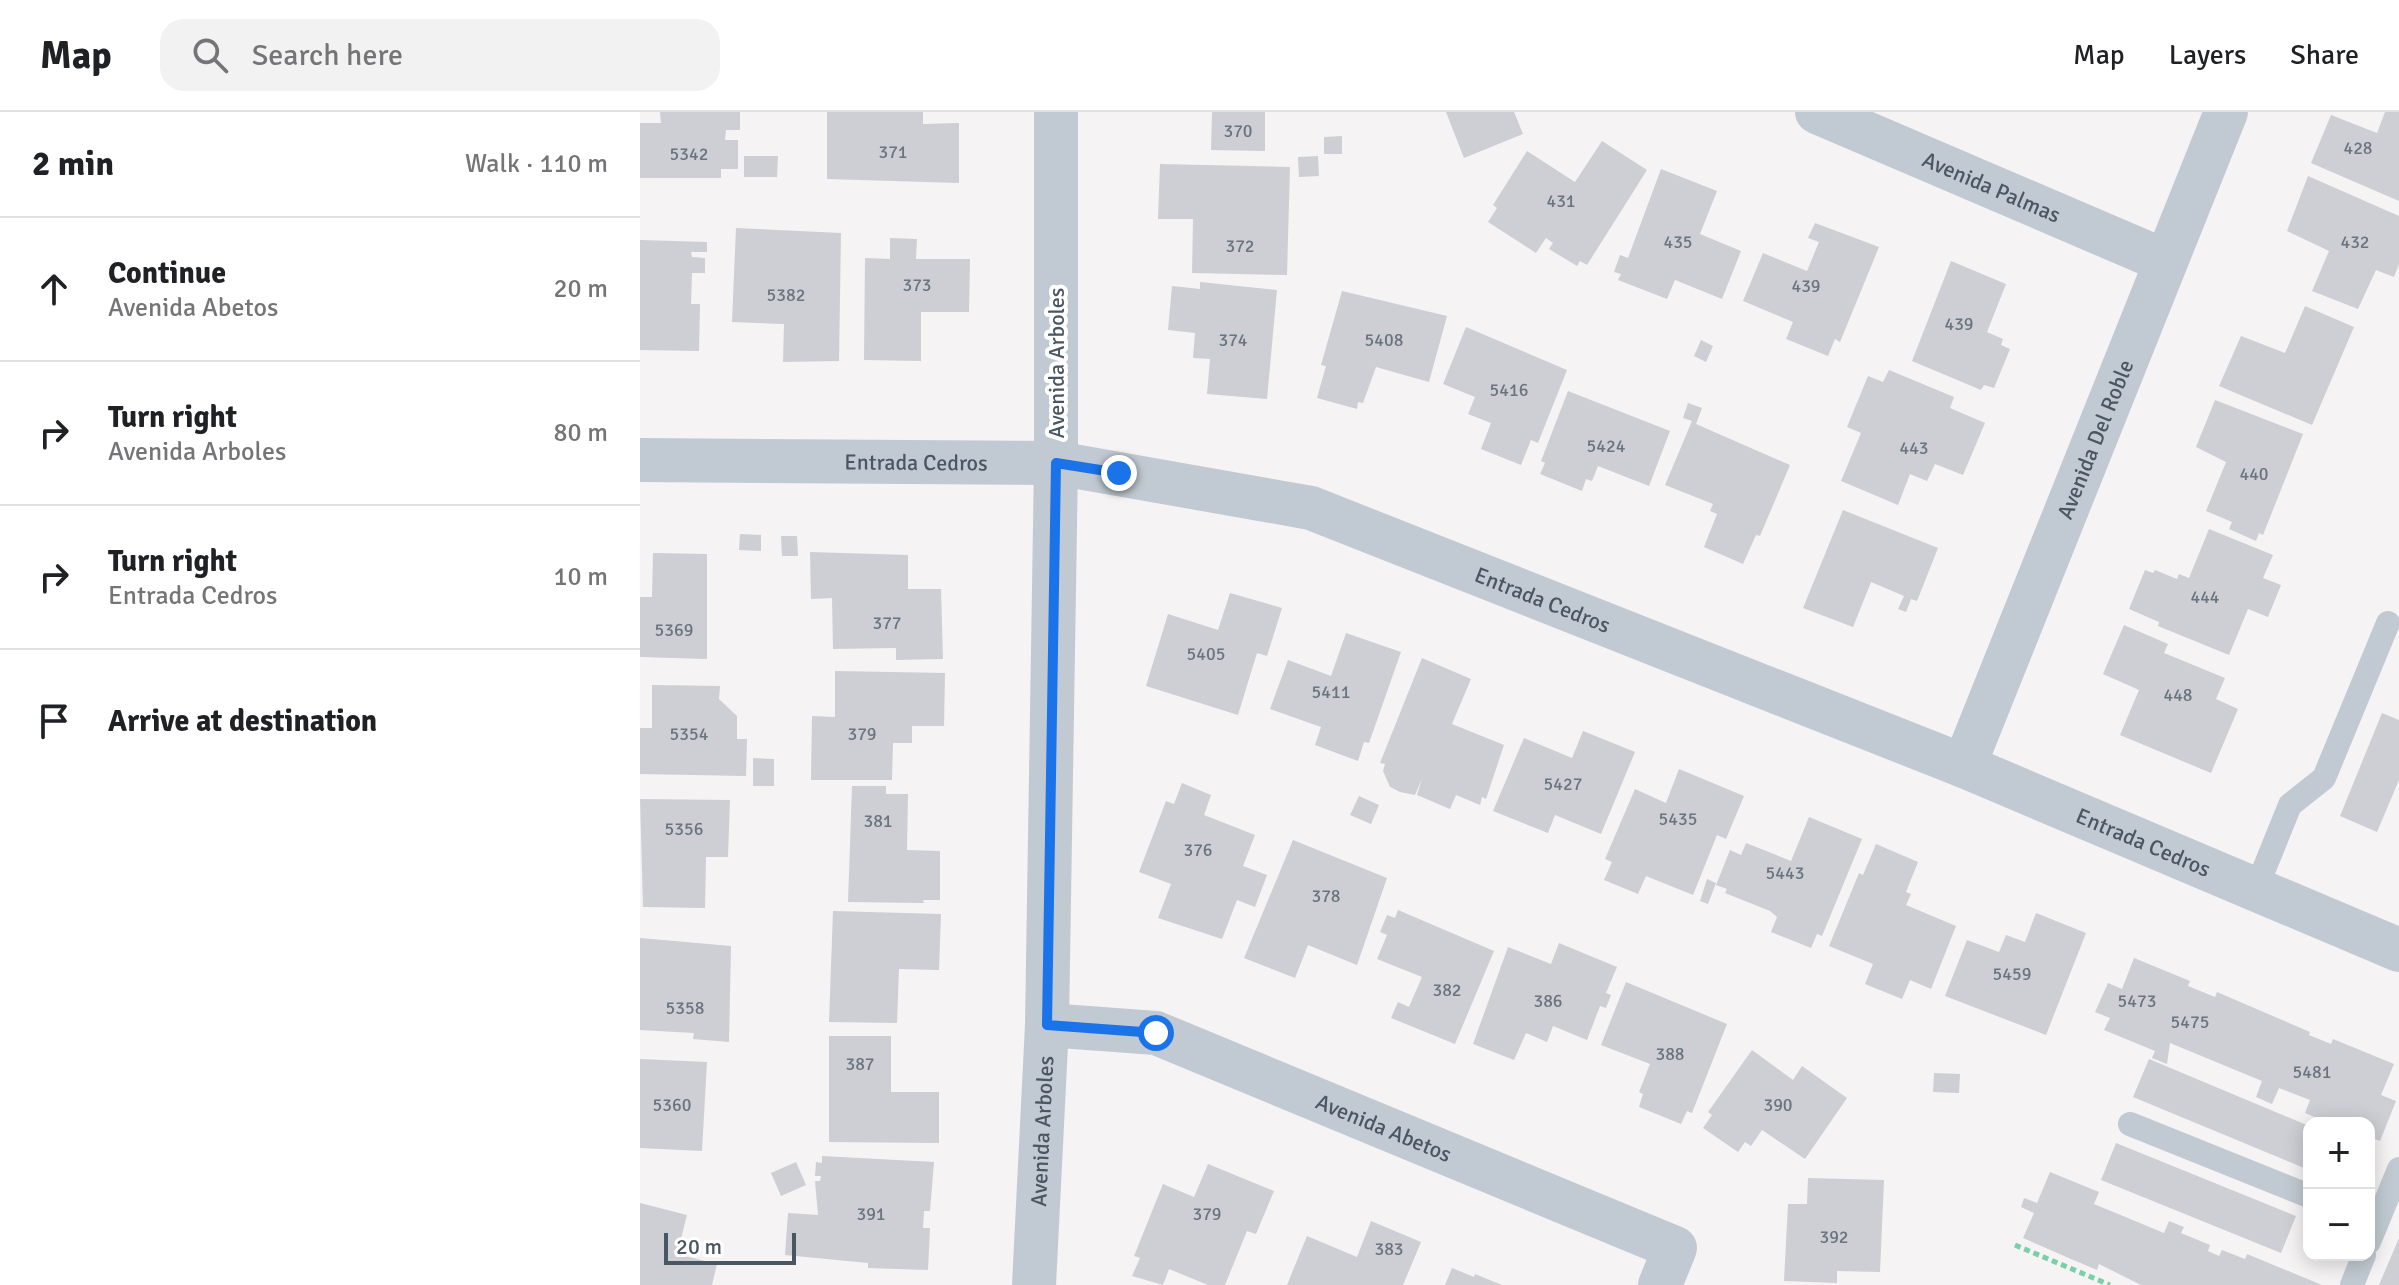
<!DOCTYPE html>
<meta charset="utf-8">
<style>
:root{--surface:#fff;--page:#f2f2f2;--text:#202124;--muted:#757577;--line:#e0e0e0}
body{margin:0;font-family:Signika,sans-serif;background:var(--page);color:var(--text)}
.controls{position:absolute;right:24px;bottom:24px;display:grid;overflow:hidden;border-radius:16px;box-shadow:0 4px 20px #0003}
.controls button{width:72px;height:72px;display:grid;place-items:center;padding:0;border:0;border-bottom:2px solid var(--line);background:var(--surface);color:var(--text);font:40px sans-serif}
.scale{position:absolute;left:24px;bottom:20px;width:132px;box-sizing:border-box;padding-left:8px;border:4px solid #4a5661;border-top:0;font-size:22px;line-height:28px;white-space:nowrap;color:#4a5661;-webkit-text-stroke:6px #fff;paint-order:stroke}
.stop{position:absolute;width:24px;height:24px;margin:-18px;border:6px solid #1a73e8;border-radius:50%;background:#fff}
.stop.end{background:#1a73e8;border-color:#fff;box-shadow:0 2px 8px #0008}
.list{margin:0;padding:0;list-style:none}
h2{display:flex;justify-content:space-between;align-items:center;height:104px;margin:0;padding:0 32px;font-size:34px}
h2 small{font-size:26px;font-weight:400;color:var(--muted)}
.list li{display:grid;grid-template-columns:52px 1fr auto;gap:24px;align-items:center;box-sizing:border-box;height:144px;padding:0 32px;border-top:2px solid var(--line)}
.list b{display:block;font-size:30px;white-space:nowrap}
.list p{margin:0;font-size:26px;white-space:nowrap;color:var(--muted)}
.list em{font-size:26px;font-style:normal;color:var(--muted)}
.icon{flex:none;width:44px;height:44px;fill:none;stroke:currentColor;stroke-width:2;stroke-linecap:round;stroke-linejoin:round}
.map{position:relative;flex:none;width:1759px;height:1173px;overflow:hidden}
header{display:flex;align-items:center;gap:48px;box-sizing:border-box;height:112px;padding:0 40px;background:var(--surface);border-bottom:2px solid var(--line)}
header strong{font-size:38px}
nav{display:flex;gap:44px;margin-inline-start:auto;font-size:28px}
.search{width:560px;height:72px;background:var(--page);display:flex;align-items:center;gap:20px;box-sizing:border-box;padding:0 28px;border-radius:24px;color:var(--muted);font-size:30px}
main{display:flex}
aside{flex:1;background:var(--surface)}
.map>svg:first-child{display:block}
.building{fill:#cdcfd5}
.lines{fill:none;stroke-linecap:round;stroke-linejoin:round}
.path{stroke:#7ad0a6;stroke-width:5;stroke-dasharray:6 4;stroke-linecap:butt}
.service{stroke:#c1cad2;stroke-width:24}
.minor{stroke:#c1cad2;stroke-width:44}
.route{stroke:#1a73e8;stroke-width:10}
.labels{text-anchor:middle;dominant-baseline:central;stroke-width:8;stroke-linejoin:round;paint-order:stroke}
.number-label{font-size:18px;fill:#6b747e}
.street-label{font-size:22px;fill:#4a5661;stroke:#fff}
</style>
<header>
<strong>Map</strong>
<div class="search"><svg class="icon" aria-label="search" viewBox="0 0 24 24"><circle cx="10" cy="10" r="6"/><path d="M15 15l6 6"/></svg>Search here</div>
<nav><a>Map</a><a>Layers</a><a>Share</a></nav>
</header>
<main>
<aside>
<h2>2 min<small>Walk · 110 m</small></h2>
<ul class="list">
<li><svg class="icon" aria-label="ahead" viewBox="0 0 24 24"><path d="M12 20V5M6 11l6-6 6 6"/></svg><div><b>Continue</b><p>Avenida Abetos</p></div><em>20 m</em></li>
<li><svg class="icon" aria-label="right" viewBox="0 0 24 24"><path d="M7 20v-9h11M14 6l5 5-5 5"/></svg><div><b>Turn right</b><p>Avenida Arboles</p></div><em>80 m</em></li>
<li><svg class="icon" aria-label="right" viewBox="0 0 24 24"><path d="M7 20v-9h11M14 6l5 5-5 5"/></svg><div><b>Turn right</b><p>Entrada Cedros</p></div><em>10 m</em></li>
<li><svg class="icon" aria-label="arrive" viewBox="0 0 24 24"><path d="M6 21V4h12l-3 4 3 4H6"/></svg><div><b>Arrive at destination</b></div></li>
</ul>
</aside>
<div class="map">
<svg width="1759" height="1173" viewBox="0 0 1759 1173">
<rect width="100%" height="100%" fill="#f5f3f3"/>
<path class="building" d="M20,0H100V18H86L85,28H98V57H81V66H0V11H21Z
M187,0H283V12L319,11V71L187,67Z
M572,0H625V39L571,38Z
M806,0H874L883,22L824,46Z
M1745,0H1759V89L1671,51L1691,3L1737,21Z
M702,24V42H684V25Z
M962,29L1007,58L947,153L940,149L937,154L909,137L913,131L906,126L896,141L848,110L857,96L853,93L887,39L935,70Z
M104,44H138L137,65H104Z
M678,44L679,64L659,65L658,45Z
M520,52L650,55L647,163L552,161L553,107H518Z
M1021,57L1077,79L1060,122L1101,139L1082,187L1035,168L1027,187L978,168L981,162L974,160L980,143L988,146Z
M1668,64L1759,104V152L1754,165L1736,158L1718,197L1672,179L1689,139L1647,119Z
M1175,111L1239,135L1200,230L1195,227L1188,244L1146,227L1153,210L1103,189L1123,141L1167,159L1179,130L1168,126Z
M96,116L201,121L199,249L143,250L144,212L92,210Z
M250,126L277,127L276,147H330L329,200H281V249L224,248L225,146L250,147Z
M0,128L67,130V140H51L52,145L65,146V161H52L51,192H60L59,239L0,238Z
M1311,149L1366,172L1347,220L1363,227L1361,233L1370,237L1354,276L1344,273L1341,278L1272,249Z
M560,170L637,178L627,287L567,282L570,247L553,246L555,221L528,218L532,174L560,177Z
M702,179L807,204L789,270L736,255L723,291L718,290L717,297L677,286L686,254L681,253Z
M1665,194L1714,215L1672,313L1579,274L1601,224L1645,241Z
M826,215L927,258L898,331L891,328L881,353L841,337L851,311L828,302L835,285L803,272Z
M1061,228L1073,234L1066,250L1054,244Z
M1249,258L1314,285L1310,296L1345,311L1323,363L1295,352L1287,369L1270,362L1258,393L1201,369L1221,321L1207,315L1228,264L1243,270Z
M928,279L1030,319L1009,374L958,354L952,369L946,367L942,379L900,362L905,351L901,349Z
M1575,288L1663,322L1623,423L1619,421L1616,429L1589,417L1592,410L1566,399L1586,350L1556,335Z
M1048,291L1062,296L1056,312L1150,353L1120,424L1116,423L1103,452L1064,435L1077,402L1070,399L1073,392L1025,373L1052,309L1043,306Z
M1203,398L1298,436L1277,489L1271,487L1266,500L1258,497L1264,484L1231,470L1213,515L1163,496Z
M1569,417L1633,443L1623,466L1641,473L1628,505L1608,497L1589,543L1518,514L1519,510L1489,497L1505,458L1513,461L1515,458L1537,467L1539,462L1549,466Z
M100,422L121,423V439L99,438Z
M141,424H157L158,444H142Z
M170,440L268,443V477H301L303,547L256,548V536L193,537L192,486L171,487Z
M13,441L67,442V547L0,545V485H12Z
M590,481L642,496L627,544L617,541L598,603L506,574L528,502L578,518Z
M1484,513L1528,532L1524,541L1585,566L1576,587L1598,597L1571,661L1480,623L1499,578L1463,562Z
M706,521L761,540L729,631L724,630L718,649L675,633L681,615L630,597L648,548L691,564Z
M782,546L831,567L812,612L864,633L846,687L842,685L840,693L816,683L810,697L777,683L782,667L775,683L760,680L750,675L743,659L745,652L740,651Z
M195,559L305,561L304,614H272V631H253L252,668H171L172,604L195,605Z
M12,573L80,574L79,587L97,604V627H107L106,664L0,662V616H12Z
M1742,601L1759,608V668L1737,720L1700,704Z
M943,619L995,640L961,722L915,703L908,721L853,699L884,626L932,646Z
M113,646L134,647V674H113Z
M1039,657L1104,684L1086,727L1077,723L1053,783L1006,764L998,782L964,768L972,750L965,747L995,677L1026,691Z
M542,671L571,683L564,703L615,723L603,754L627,763L615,795L597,788L582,827L518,806L531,772L499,760L526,689L534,692Z
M212,674H246V682H268L267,738L300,739V788H283L284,791L208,790Z
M719,684L739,693L731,712L710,703Z
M0,687L90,688L88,745H66L65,796L3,795Z
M1169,705L1222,727L1182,824L1177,822L1171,836L1131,820L1137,805L1130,799L1085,781L1087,777L1076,773L1090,738L1101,743L1106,731L1151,749Z
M653,728L747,766L717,853L668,833L655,866L604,846Z
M1236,732L1278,750L1266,780L1271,782L1266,793L1316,814L1291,877L1270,868L1262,887L1225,872L1233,852L1189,834L1219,761L1223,763Z
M1067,767L1076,771L1068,792L1060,789Z
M758,798L854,839L815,932L751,906L758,890L769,895L782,865L737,847L747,823L740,820L747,803L755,806Z
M193,799L301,802L299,858L259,857L257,911L189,910Z
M1396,801L1446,821L1406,923L1305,884L1327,828L1359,840L1366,823L1385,830Z
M0,826L91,834L89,930L53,927L54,921L0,918Z
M919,831L977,855L966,881L971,883L966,896L960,894L947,928L913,914L907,930L886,921L874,948L833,932L868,835L911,852Z
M1494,846L1550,869L1548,874L1575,885L1577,880L1670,920L1669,923L1691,932L1693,927L1754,952L1741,983L1756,989L1740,1029L1729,1025V1011H1689L1665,1001L1670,988L1639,976L1632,992L1616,985L1622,969L1530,931L1527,952L1512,946L1515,939L1464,918L1470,906L1455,900L1468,871L1482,877Z
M986,870L1087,912L1052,1001L1047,999L1041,1012L999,995L1003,982L999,980L1010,952L961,933Z
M189,924H251V980H299V1031L189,1030Z
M1112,938L1153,968L1162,954L1207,986L1165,1047L1122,1018L1111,1034L1105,1030L1098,1040L1063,1016L1072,1003L1068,1000Z
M0,947L67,950L62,1039L0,1036Z
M1509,947L1669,1014V1058L1493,985Z
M1294,961L1320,962L1319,981L1293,980Z
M1476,1031L1656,1104L1641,1141L1461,1068Z
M182,1044L294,1050L290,1099H284L283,1116H290L288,1158L228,1156V1151L145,1143L148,1101L178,1103L175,1069H180L181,1064H175L176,1050L182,1051Z
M156,1050L166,1073L141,1084L131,1061Z
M568,1052L634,1079L616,1122L607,1119L585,1173H568L529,1157L523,1173L492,1164L500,1146L494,1144L523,1072L554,1085Z
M1410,1060L1459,1080L1454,1092L1524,1121L1529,1109L1544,1115L1541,1121L1570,1133L1568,1139L1579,1144L1582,1138L1605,1147L1607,1142L1682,1173H1501L1459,1152L1457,1158L1431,1147L1383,1126L1394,1101L1381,1095L1384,1086L1397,1091Z
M1168,1066L1244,1068L1240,1160L1197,1159V1171L1144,1169L1148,1092H1167Z
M0,1091L47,1103L37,1142L77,1152L72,1173H0Z
M731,1109L781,1130L763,1173H647L667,1124L717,1145Z
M1759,1126V1173H1739Z
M812,1156L834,1165L835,1162L862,1173H805Z"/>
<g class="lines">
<path class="path" d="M1375,1133L1470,1173"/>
<path class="service" d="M1616,777L1650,693L1684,666L1748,511
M1490,1012L1669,1084
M1729,1130L1759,1057
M1712,1173L1724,1143"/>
<g class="minor">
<path id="s1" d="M1177,0L1525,149"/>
<path id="s2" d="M0,348L416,351L671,396L1324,654L1759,838"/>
<path id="s3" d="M1324,654L1586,0"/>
<path id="s4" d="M407,913L516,921L1035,1136L1020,1173"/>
<path id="s5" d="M394,1173L407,913L416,351V0"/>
</g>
</g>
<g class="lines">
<path class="route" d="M479,361L416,351L407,913L516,921"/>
</g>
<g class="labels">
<g class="number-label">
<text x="598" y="19">370</text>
<text x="1718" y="36">428</text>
<text x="253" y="40">371</text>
<text x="49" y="42">5342</text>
<text x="921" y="89">431</text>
<text x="1038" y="130">435</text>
<text x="1715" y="130">432</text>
<text x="600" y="134">372</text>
<text x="277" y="173">373</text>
<text x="1166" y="174">439</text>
<text x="146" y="183">5382</text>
<text x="1319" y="212">439</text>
<text x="593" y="228">374</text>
<text x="744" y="228">5408</text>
<text x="869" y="278">5416</text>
<text x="966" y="334">5424</text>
<text x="1274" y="336">443</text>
<text x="1614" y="362">440</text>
<text x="1565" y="485">444</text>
<text x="247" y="511">377</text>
<text x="34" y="518">5369</text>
<text x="566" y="542">5405</text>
<text x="691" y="580">5411</text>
<text x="1538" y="583">448</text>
<text x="49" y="622">5354</text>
<text x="222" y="622">379</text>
<text x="923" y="672">5427</text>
<text x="1038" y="707">5435</text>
<text x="238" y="709">381</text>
<text x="44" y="717">5356</text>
<text x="558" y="738">376</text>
<text x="1145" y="761">5443</text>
<text x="686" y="784">378</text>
<text x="1372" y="862">5459</text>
<text x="807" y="878">382</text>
<text x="908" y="889">386</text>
<text x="1497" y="889">5473</text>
<text x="45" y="896">5358</text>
<text x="1550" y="910">5475</text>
<text x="1030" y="942">388</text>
<text x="220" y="952">387</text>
<text x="1672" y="960">5481</text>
<text x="32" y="993">5360</text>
<text x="1138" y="993">390</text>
<text x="231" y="1102">391</text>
<text x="567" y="1102">379</text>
<text x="1194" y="1125">392</text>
<text x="749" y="1137">383</text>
</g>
<g class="street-label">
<text stroke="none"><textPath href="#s1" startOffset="190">Avenida Palmas</textPath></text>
<text transform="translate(416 251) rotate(-90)">Avenida Arboles</text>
<text stroke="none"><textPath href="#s3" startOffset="352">Avenida Del Roble</textPath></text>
<text stroke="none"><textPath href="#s2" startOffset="276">Entrada Cedros</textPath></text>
<text stroke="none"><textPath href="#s2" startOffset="924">Entrada Cedros</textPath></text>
<text stroke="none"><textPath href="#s2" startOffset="1572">Entrada Cedros</textPath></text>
<text stroke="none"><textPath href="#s4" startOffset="356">Avenida Abetos</textPath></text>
<text stroke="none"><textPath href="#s5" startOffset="154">Avenida Arboles</textPath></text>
</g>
</g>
</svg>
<div class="controls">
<button>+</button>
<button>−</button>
</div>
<div class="scale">20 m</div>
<div class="stop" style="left:516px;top:921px"></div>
<div class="stop end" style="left:479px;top:361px"></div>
</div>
</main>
